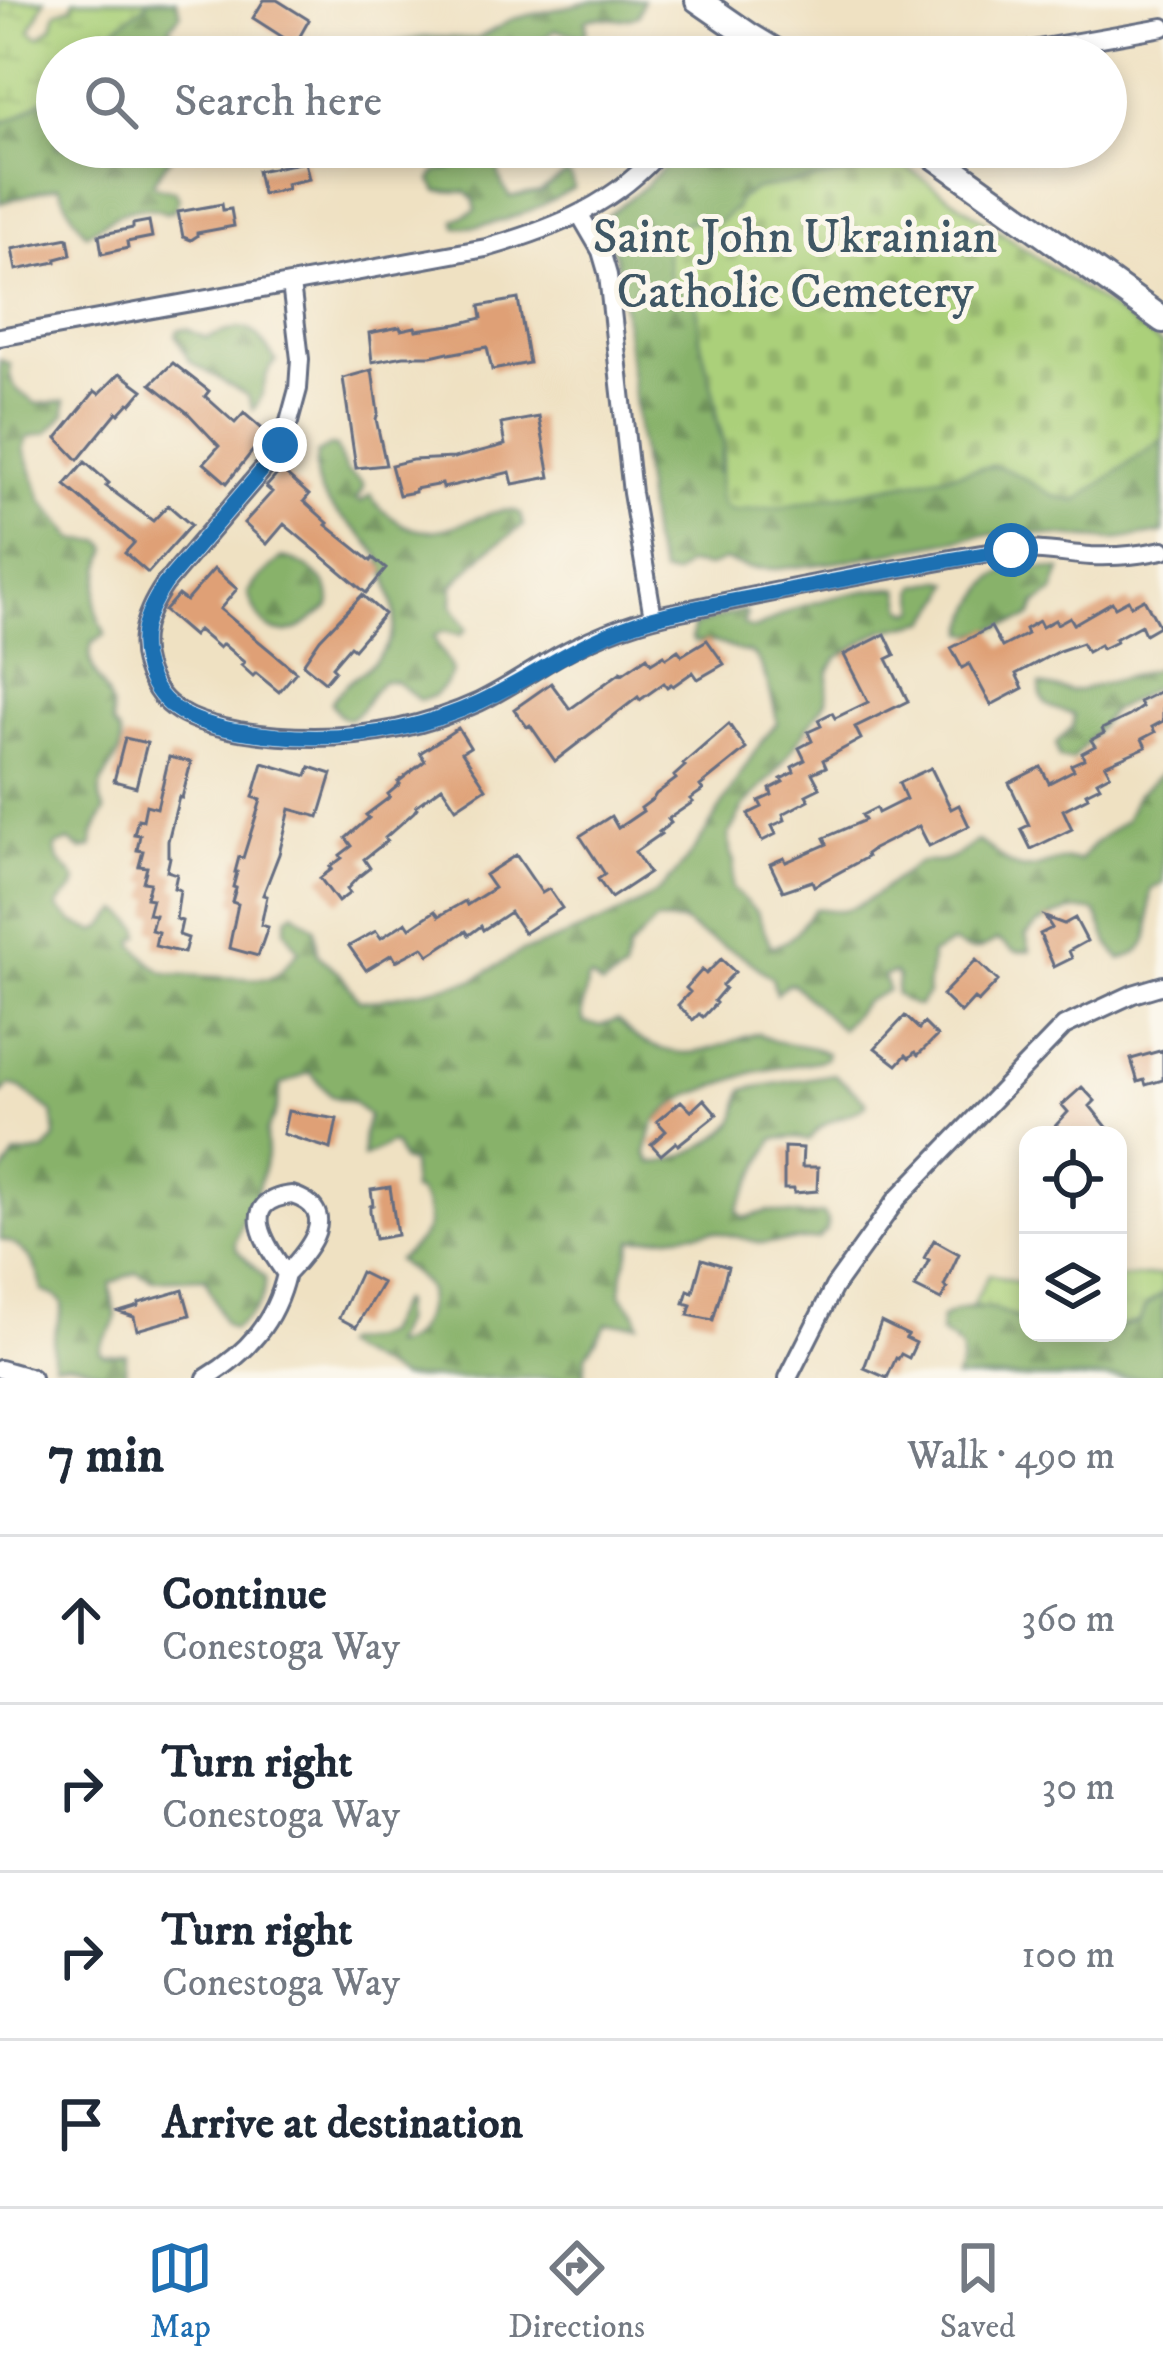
<!DOCTYPE html>
<meta charset="utf-8">
<style>
:root{--surface:#fff;--page:#f6f6f7;--text:#1f2937;--muted:#747a83;--line:#e0e1e3;--accent:#1f6fb2}
body{margin:0;font-family:"IM FELL DW Pica",serif;background:var(--page);color:var(--text)}
.controls{position:absolute;right:36px;bottom:36px;display:grid;overflow:hidden;border-radius:24px;box-shadow:0 6px 18px #0003}
.controls button{width:108px;height:108px;display:grid;place-items:center;padding:0;border:0;border-bottom:3px solid var(--line);background:var(--surface);color:var(--text);font:60px sans-serif}
.stop{position:absolute;width:36px;height:36px;margin:-27px;border:9px solid #1f6fb2;border-radius:50%;background:#fff}
.stop.end{background:#1f6fb2;border-color:#fff;box-shadow:0 3px 12px #0008}
.list{margin:0;padding:0;list-style:none}
h2{display:flex;justify-content:space-between;align-items:center;height:156px;margin:0;padding:0 48px;font-size:51px}
h2 small{font-size:39px;font-weight:400;color:var(--muted)}
.list li{display:grid;grid-template-columns:78px 1fr auto;gap:36px;align-items:center;box-sizing:border-box;height:168px;padding:0 48px;border-top:3px solid var(--line)}
.list b{display:block;font-size:45px;white-space:nowrap}
.list p{margin:0;font-size:39px;white-space:nowrap;color:var(--muted)}
.list em{font-size:39px;font-style:normal;color:var(--muted)}
.icon{flex:none;width:66px;height:66px;fill:none;stroke:currentColor;stroke-width:2;stroke-linecap:round;stroke-linejoin:round}
.map{position:relative;flex:none;width:1163px;height:1378px;overflow:hidden}
.search{position:absolute;background:var(--surface);box-shadow:0 6px 18px #0003;left:36px;right:36px;top:36px;height:132px;display:flex;align-items:center;gap:30px;box-sizing:border-box;padding:0 42px;border-radius:66px;color:var(--muted);font-size:45px}
.sheet{height:828px;background:var(--surface)}
nav{display:flex;justify-content:space-around;align-items:center;box-sizing:border-box;height:168px;border-top:3px solid var(--line);background:var(--surface);font-size:33px;color:var(--muted)}
nav a{display:grid;justify-items:center;gap:6px}
nav .on{color:var(--accent)}
.map>svg:first-child{display:block}
.grass{fill:url(#grass-tufts);stroke:#63806c;stroke-width:3}
.forest{fill:url(#forest-firs);stroke:#527064;stroke-width:3}
.wetland{fill:url(#wetland-marsh);stroke:#63806c;stroke-width:3}
.cemetery{fill:url(#cemetery-stones);stroke:#63806c;stroke-width:3}
.building{fill:#dfa076}
.lines{fill:none;stroke-linecap:round;stroke-linejoin:round}
.street-casing{stroke:#656d81;stroke-width:22}
.secondary-casing{stroke:#656d81;stroke-width:30}
.street{stroke:#fff;stroke-width:16}
.secondary{stroke:#fff;stroke-width:24}
.route{stroke:#1f6fb2;stroke-width:15}
.labels{text-anchor:middle;dominant-baseline:central;stroke-width:10;stroke-linejoin:round;paint-order:stroke}
.park-label{font-size:48px;fill:#3f5765;stroke:#fbf7ec}
</style>
<div class="map">
<svg width="1163" height="1378" viewBox="0 0 1163 1378">
<defs>
<pattern id="grass-tufts" width="24" height="20" patternUnits="userSpaceOnUse" patternTransform="scale(3)"><rect width="24" height="20" fill="#abd07a"/><path d="M3 7l-1-3M5 7V3M7 7l1-3M15 17l-1-3M17 17v-4M19 17l1-3" fill="none" stroke="#93b36c"/></pattern>
<pattern id="forest-firs" width="22" height="20" patternUnits="userSpaceOnUse" patternTransform="scale(3)"><rect width="22" height="20" fill="#88b26a"/><path d="M5 1l3.5 6h-7zM16 11l3.5 6h-7z" fill="#6e915a"/></pattern>
<pattern id="wetland-marsh" width="20" height="14" patternUnits="userSpaceOnUse" patternTransform="scale(3)"><rect width="20" height="14" fill="#abd07a"/><path d="M1 5h8M5 5V1M11 12h8M15 12V8" fill="none" stroke="#93b36c"/></pattern>
<pattern id="cemetery-stones" width="16" height="16" patternUnits="userSpaceOnUse" patternTransform="scale(3)"><rect width="16" height="16" fill="#abd07a"/><path d="M2 7V4a2 2 0 0 1 4 0v3zM10 15v-3a2 2 0 0 1 4 0v3z" fill="#93b36c"/></pattern>
</defs>
<rect width="100%" height="100%" fill="#fbf7ec"/>
<filter id="ink" filterUnits="userSpaceOnUse"><feTurbulence type="fractalNoise" baseFrequency=".00833" numOctaves="2"/><feDisplacementMap in="SourceGraphic" scale="24" xChannelSelector="R" yChannelSelector="G"/><feConvolveMatrix kernelMatrix="1 2 1 2 8 2 1 2 1" color-interpolation-filters="sRGB"/></filter>
<filter id="wash" filterUnits="userSpaceOnUse"><feTurbulence type="fractalNoise" baseFrequency=".004" numOctaves="4" result="noise"/><feDisplacementMap in="SourceGraphic" scale="48" xChannelSelector="R" yChannelSelector="G"/><feGaussianBlur stdDeviation="2.7" result="paint"/><feColorMatrix in="noise" values="0 0 0 0 0 0 0 0 0 0 0 0 0 0 0 0 0 1.4 0 .05"/><feComposite in="paint" operator="in"/></filter>
<g filter="url(#wash)">
<rect width="100%" height="100%" fill="#efe1c2"/>
<path class="grass" d="M989,1274L1028,1285V1333H1118V1278L1163,1275V1378H987L969,1312Z"/>
<path class="forest" d="M146,0H176L181,13L170,27L172,33L198,57H96L111,31L146,4Z
M595,0H643L638,15C613,26 603,12 586,20L587,31L582,36L555,30L543,39L521,44L514,57H336L370,46L427,37L477,39L513,19Z
M57,90V147H175L176,150L152,183L156,187L174,190L179,198L174,210L166,213C134,198 112,218 86,234L68,207L59,186L0,203V123L19,116Z
M467,147H500C494,165 499,183 510,197L540,192L566,174L570,176L574,188C540,207 496,230 456,227L455,220L476,210L474,200L466,192L438,191L431,181L436,172L463,164Z
M685,147H868L885,161L884,165L856,173L756,189L739,199L735,208L718,223L693,220L682,224L677,286L693,295L697,303L700,339L717,407L715,416L724,445L718,473L781,507L992,466L1004,468L1075,501L1163,439V533L1115,540L1020,533L982,535L838,562L777,569L747,568L724,560L708,567L687,564L674,576L662,573L651,542L621,286L615,255L605,229L604,218L644,187Z
M187,329L207,338C252,322 249,324 276,361C261,373 267,396 253,410L248,396L189,361L176,335L178,330Z
M0,360L10,364C7,386 20,393 37,404L65,401V414L47,433L28,437L24,449L42,500L75,540L102,541L108,548C102,564 91,601 98,617C100,624 104,629 105,635L92,643C84,668 104,683 111,705C113,711 111,718 113,724C117,734 120,729 121,741C122,769 87,778 105,811L93,835L92,847L82,850L69,841L56,846C53,862 68,867 76,881L74,888L58,904V908L74,923L95,931L103,927L119,911L123,912L139,928L141,936L135,940L134,945C143,954 152,967 163,972C169,975 265,980 271,978C282,973 291,959 299,951L285,930L287,917L294,912L315,928L318,955L341,975L359,1000L371,1001L474,980L522,951L532,949C567,935 642,910 666,884C712,837 734,772 777,723C775,708 765,665 753,655C746,649 742,653 734,649C718,643 714,640 695,642L692,639L693,626L743,610L747,614L743,624L752,629C766,626 774,618 786,613C808,602 878,585 900,589L904,609L912,612L918,609L915,591L917,586L941,580L951,583L946,596L928,621L881,631L837,658L829,671L826,701L776,772L743,807L729,834L730,852L734,862L732,888L757,913L771,946C794,944 800,924 815,909C825,908 833,912 843,910C870,905 895,878 918,863C924,861 930,862 936,862C951,862 965,850 977,841C992,847 1004,865 1020,868C1041,872 1055,854 1079,861L1094,844L1125,820L1136,796L1163,772V883L1151,889C1145,923 1161,950 1120,959L1109,945L1096,912C1072,906 1041,917 1026,936L1030,950C1009,956 1012,946 997,940C980,951 971,954 953,943L930,955C934,969 925,977 928,994L918,1006L905,1001L896,994L898,978L894,973L884,976L888,990L865,1002L841,1029L793,984H787L776,994L772,978L743,956L701,935L683,922L656,921L628,950L624,972L602,986L591,978L587,980C587,995 579,1010 584,1023L600,1026L617,1020C625,1026 630,1034 638,1039C689,1066 709,1048 758,1033C778,1048 804,1041 827,1053V1057L818,1061L754,1072L690,1095L674,1104L654,1123L646,1153L651,1163C671,1165 728,1138 736,1118C740,1108 739,1098 744,1089L834,1074L866,1101V1105C848,1119 819,1119 809,1141L797,1137L774,1139L737,1210L744,1218L768,1211L804,1216L823,1214L828,1222L826,1231L818,1239L762,1243L713,1231L633,1240L623,1271L621,1294L636,1314L639,1324L607,1323C602,1330 590,1351 586,1355L584,1378H400L339,1346L342,1342L369,1339L383,1334L400,1301L402,1302L401,1323L391,1345C417,1344 428,1314 428,1290L423,1282L397,1260C424,1240 440,1223 418,1192L412,1191L411,1162L402,1161L395,1145L391,1143L363,1157V1135L369,1116L353,1102L331,1096L310,1072L281,1085L276,1112L266,1132L267,1155L256,1195L244,1216L235,1243L237,1250L265,1278C267,1302 251,1316 233,1329L224,1323L205,1278L153,1280L137,1272L111,1283C108,1297 119,1309 115,1322C112,1331 103,1338 100,1348V1352L105,1355L126,1354L125,1375C106,1378 93,1367 75,1364C70,1363 58,1364 54,1364C52,1353 52,1343 55,1332C60,1309 74,1301 42,1291C39,1266 26,1246 0,1239V1177L16,1155L45,1151L55,1138L53,1113L21,1088L10,1085L0,1095Z
M330,446L336,447L346,471L363,483V488L356,500L361,502L371,494C377,509 385,512 397,521C442,552 487,499 520,513L523,526L488,550L453,585L452,606L467,629L461,635L443,631L434,636C438,651 449,658 452,673C445,687 435,699 419,700L395,681H383C369,692 365,711 349,719L340,716L331,703C345,677 381,668 392,634C397,621 395,610 391,597C387,581 386,567 377,553C351,514 308,510 317,453Z
M282,557C302,562 329,577 330,600C330,609 324,610 318,615C285,644 261,636 248,593C251,583 273,567 282,557Z
M1043,568L1061,570L1053,593L1036,604L1032,615L1026,619L973,634L966,633C967,618 987,578 1002,573C1014,568 1031,569 1043,568Z
M1163,667V683L1112,711L1072,760L1059,758L1056,743L1073,726L1074,715C1058,707 1040,713 1040,685L1070,691L1081,690Z
M1163,1294V1378H955C969,1352 963,1347 940,1333L941,1319C968,1297 1000,1308 1028,1324V1333H1118V1327L1139,1322L1145,1306Z"/>
<path class="wetland" d="M0,0H45L30,31L39,37L52,27L56,12L72,7L74,0H146L147,4L111,31L95,57H57V90L19,116L0,123Z"/>
<path class="cemetery" d="M899,162L1163,345V439L1076,501C1045,499 1023,470 992,466L781,507L732,511L722,505C715,484 723,467 724,446C724,431 714,422 717,407L700,339L697,303L693,295L677,286L670,279L665,240C683,218 692,220 718,223L735,208L739,199L756,189L856,173Z"/>
<g id="blocks">
<path class="building" d="M264,0H277L309,20L295,45L253,18Z
M305,162L309,179L286,184L287,189L262,194L257,171Z
M222,204L223,210L231,209L234,226L197,233V236L191,240L183,237L178,212Z
M149,221L152,237L127,242L128,248L102,254L99,235L133,228V224Z
M68,238L71,255L56,259V262L16,270L12,249Z
M518,299L529,363L492,370L487,347L449,354L448,352L431,356H404L372,362L369,333L400,327L401,330L415,327L416,330L458,324L482,318L480,306Z
M173,363L209,391L205,396L235,423L244,413L267,433L227,483L204,463L219,446L188,413L151,384Z
M372,370L378,413L376,419L386,465L356,468L343,378Z
M120,373L143,390L131,404L129,403L119,414L117,412L78,460L57,438L95,391L99,394Z
M539,417L550,477L513,484L510,472L443,488L442,484L415,489V492L399,495L391,465L412,460L454,458L505,445L501,424Z
M85,462L109,483L106,486L153,521L168,505L191,525L148,573L125,553L134,543L65,485Z
M281,470L309,495L304,501L328,523L326,525L371,561L373,558L386,569L366,593L284,524L267,544L244,523L272,492L266,487Z
M214,569L237,589L220,609L296,672L279,692L256,673L253,676L241,665L244,662L223,644L219,648L198,630L193,636L164,611L178,595L186,601Z
M362,595L384,614L354,649L350,646L332,667L335,670L325,682L303,664L320,639Z
M1144,599L1159,626L1145,634L1141,625L1115,639L1116,642L1102,649L1100,645L1087,652L1082,643L1059,651L1016,674L1023,688L991,705L969,664L962,668L951,648L991,627L1002,647L1027,634L1025,629L1039,621L1042,627L1055,620L1057,624L1070,617L1074,624L1112,602L1115,607L1128,600L1131,606Z
M885,634L895,655L887,659L908,701L855,727L861,739L823,760L826,767L812,773L820,788L806,795L809,800L783,814L785,820L772,826L776,834L762,841L748,814L762,807L759,801L772,795L770,789L783,782L781,779L794,772L792,767L805,760L799,748L812,741L808,732L821,726L818,720L832,713L835,718L868,702L844,655Z
M707,640L724,664L698,679L693,672L673,686L671,684L667,687L664,683L640,700L638,697L555,761L530,725L527,727L514,709L551,683L570,709L621,672L622,674L647,657L651,663L664,655L666,658L678,650L682,655Z
M1163,690V721L1152,727L1155,732L1142,739L1146,747L1105,765L1110,774L1097,781L1100,786L1086,793L1088,797L1063,810L1072,829L1031,849L1021,829L1029,825L1009,783L1041,767L1049,783L1074,770L1071,765L1084,759L1082,753L1095,746L1091,740L1104,733L1102,729L1129,716L1142,707L1139,702Z
M729,724L746,749L700,786L703,790L690,799L693,802L668,819L671,823L659,832L661,834L635,852L649,873L611,898L598,879L605,874L580,836L611,816L618,828L643,811L641,808L653,799L656,794L676,779L674,776L685,766L683,764Z
M458,728L470,747L462,752L486,788L456,808L442,787L416,806L417,808L414,812L385,838L387,841L364,859L370,868L357,878L347,889L350,893L338,902L320,878L332,869L330,867L342,858L340,855L352,846L346,838L369,818L366,815L390,797L388,794L400,784L398,782L425,761L420,753Z
M125,738L147,743L136,787L114,781Z
M169,757L191,762L182,798L179,797L168,841V856L170,857L167,871L177,874L174,888L180,890L176,919L182,921L179,935L188,938L184,953L155,946L158,932L151,930L155,915L148,914L152,899L146,898L150,883L143,882L147,867L139,866L143,851L137,850L140,835L134,834L138,819L143,820L146,805L157,808Z
M263,763L307,776L310,767L332,774L319,817L290,809L279,854L263,895L267,896L261,925L268,927L258,956L229,948L238,904L232,902L236,888L233,887L237,872H235L239,857L243,858L261,800L253,797Z
M931,768L951,809L959,805L969,826L929,846L919,826L873,849L866,854L867,857L814,886L812,881L783,891L770,864L784,858L786,862L827,844L824,838L865,820L862,815L876,808L878,813L906,799L899,783Z
M516,855L542,893L549,889L562,908L524,933L510,912L483,930L481,926L469,935L466,931L429,955L423,947L396,961L392,954L366,970L349,946L376,931L381,938L406,922L410,928L435,911L439,916L465,901L467,905L494,888L485,875Z
M1045,917L1064,924L1075,918L1087,941L1069,951L1072,958L1054,967L1040,934L1052,928Z
M721,959L735,972L722,985L725,988L714,1001L716,1003L703,1017L699,1014L693,1020L678,1005L690,992L686,988L702,970L706,974Z
M976,960L998,981L978,1002L974,999L961,1013L942,995Z
M905,1016L919,1029L924,1023L937,1036L918,1055L915,1052L909,1058L906,1055L897,1065L875,1048Z
M1163,1050V1080L1146,1085L1144,1080L1138,1082L1131,1059Z
M1082,1087L1095,1101L1090,1106L1107,1127L1098,1135H1047L1068,1112L1062,1105Z
M704,1099L717,1114L678,1145L676,1142L661,1155L651,1144L666,1131L657,1121L681,1101L691,1111Z
M288,1111L337,1119L331,1149L283,1134Z
M784,1147L803,1148L802,1167H818L817,1191L794,1193V1189H784Z
M390,1187L397,1235L375,1239L370,1211V1206L373,1205L371,1190Z
M934,1240L959,1254L944,1286L947,1288L941,1300L915,1287L929,1260L924,1258Z
M702,1259L728,1267L713,1320L688,1315L691,1305L684,1303L688,1290L693,1292Z
M360,1272L382,1283L356,1327L339,1318Z
M183,1290L190,1315L137,1330L134,1317L119,1312L139,1306V1303Z
M881,1322L908,1335L906,1338L916,1343L909,1358L901,1354L898,1359L896,1358L887,1378L864,1368Z"/>
</g>
</g>
<g filter="url(#ink)">
<use href="#blocks" fill-opacity="0" stroke="#656d81" stroke-width="3"/>
<g class="lines">
<g class="street-casing">
<path id="street" d="M735,57L750,36
M993,57L1163,27
M580,215L601,251L608,275L632,493L653,617
M291,284L300,359L298,389L289,422L265,467L165,584C143,616 133,648 154,685C171,716 206,725 239,731C321,744 402,737 479,702C506,689 532,671 558,656C598,634 641,618 686,610C763,594 841,578 919,565C948,560 979,553 1009,551C1036,548 1064,554 1091,556C1115,557 1139,555 1163,550
M0,337L486,248C556,228 616,204 664,147
M292,1195C342,1211 309,1250 286,1274C268,1248 234,1201 292,1195Z
M0,1369L32,1378
M206,1378C247,1353 275,1322 286,1274
M788,1378L834,1287L897,1199L1064,1026L1133,994L1163,985"/>
</g>
<g class="secondary-casing">
<path id="secondary" d="M698,0L750,36L785,57
M922,147L1163,320"/>
</g>
<use href="#street" class="street"/>
<use href="#secondary" class="secondary"/>
</g>
</g>
<g class="lines" filter="url(#ink)">
<path class="route" d="M280,445L265,467L165,584C144,615 135,641 150,677C165,714 203,725 239,731C321,744 404,737 480,702C541,673 584,637 652,618C687,608 723,603 759,596C843,579 926,563 1011,550"/>
</g>
<g class="labels">
<g class="park-label">
<text x="795" y="238">Saint John Ukrainian<tspan x="795" dy="55">Catholic Cemetery</tspan></text>
</g>
</g>
</svg>
<div class="controls">
<button><svg class="icon" aria-label="locate" viewBox="0 0 24 24"><circle cx="12" cy="12" r="6"/><path d="M12 2v4M12 18v4M2 12h4M18 12h4"/></svg></button>
<button><svg class="icon" aria-label="layers" viewBox="0 0 24 24"><path d="M12 4l9 5-9 5-9-5zM3 14l9 5 9-5"/></svg></button>
</div>
<div class="stop" style="left:1011px;top:550px"></div>
<div class="stop end" style="left:280px;top:445px"></div>
<div class="search"><svg class="icon" aria-label="search" viewBox="0 0 24 24"><circle cx="10" cy="10" r="6"/><path d="M15 15l6 6"/></svg>Search here</div>
</div>
<section class="sheet">
<h2>7 min<small>Walk · 490 m</small></h2>
<ul class="list">
<li><svg class="icon" aria-label="ahead" viewBox="0 0 24 24"><path d="M12 20V5M6 11l6-6 6 6"/></svg><div><b>Continue</b><p>Conestoga Way</p></div><em>360 m</em></li>
<li><svg class="icon" aria-label="right" viewBox="0 0 24 24"><path d="M7 20v-9h11M14 6l5 5-5 5"/></svg><div><b>Turn right</b><p>Conestoga Way</p></div><em>30 m</em></li>
<li><svg class="icon" aria-label="right" viewBox="0 0 24 24"><path d="M7 20v-9h11M14 6l5 5-5 5"/></svg><div><b>Turn right</b><p>Conestoga Way</p></div><em>100 m</em></li>
<li><svg class="icon" aria-label="arrive" viewBox="0 0 24 24"><path d="M6 21V4h12l-3 4 3 4H6"/></svg><div><b>Arrive at destination</b></div></li>
</ul>
</section>
<nav>
<a class="on"><svg class="icon" aria-label="map" viewBox="0 0 24 24"><path d="M3 6l6-2 6 2 6-2v14l-6 2-6-2-6 2zM9 4v14M15 6v14"/></svg>Map</a>
<a><svg class="icon" aria-label="directions" viewBox="0 0 24 24"><path d="M12 3l9 9-9 9-9-9zM9 14v-3h6M13 9l2 2-2 2"/></svg>Directions</a>
<a><svg class="icon" aria-label="saved" viewBox="0 0 24 24"><path d="M7 4h10v16l-5-4-5 4z"/></svg>Saved</a>
</nav>
